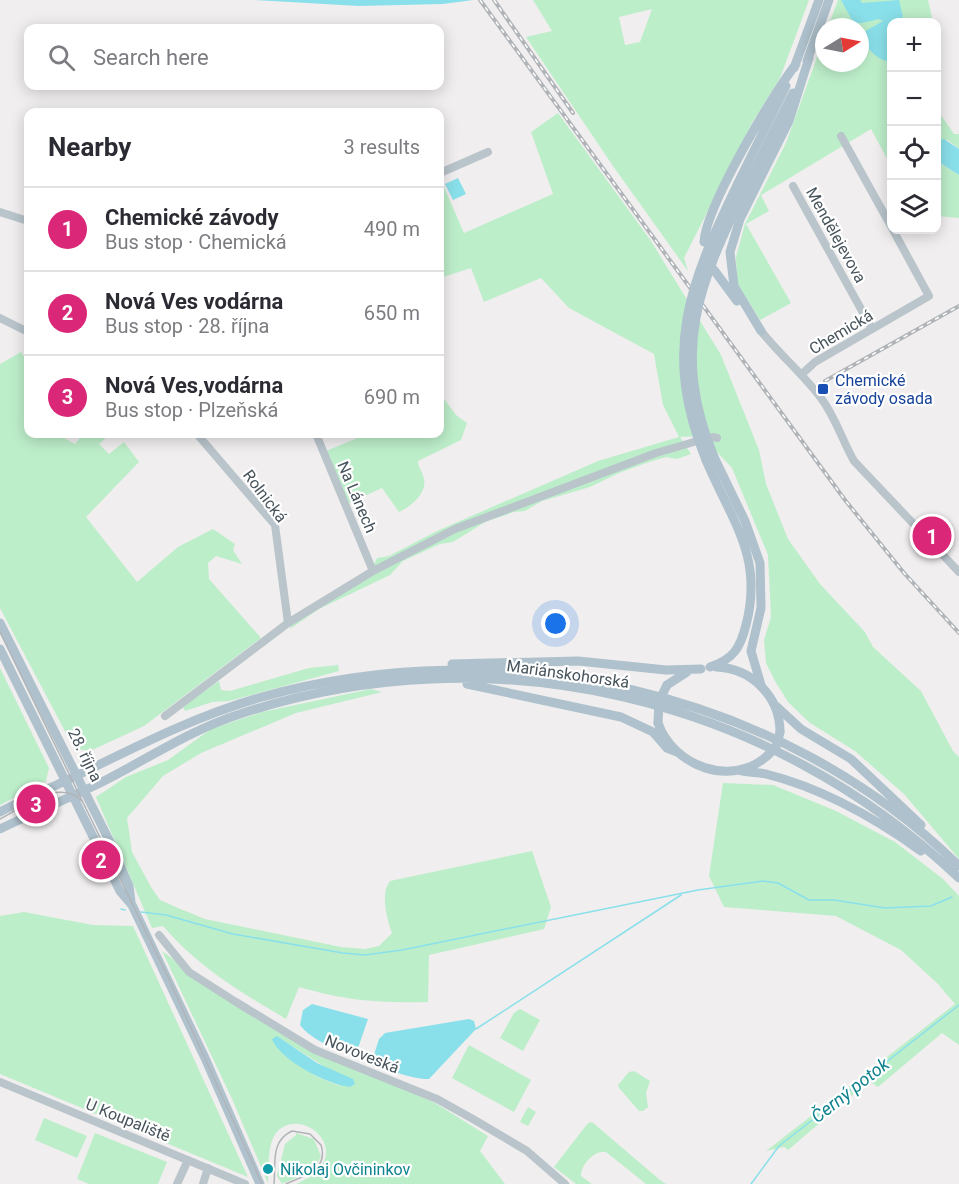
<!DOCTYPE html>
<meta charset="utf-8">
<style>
:root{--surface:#fff;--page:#f7f7f7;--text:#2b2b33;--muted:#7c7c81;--line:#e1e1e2;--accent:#db2777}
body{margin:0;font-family:Roboto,sans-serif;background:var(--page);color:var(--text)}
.controls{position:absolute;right:18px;top:18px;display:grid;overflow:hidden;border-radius:12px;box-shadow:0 3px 15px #0003}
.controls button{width:54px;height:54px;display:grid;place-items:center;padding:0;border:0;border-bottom:2px solid var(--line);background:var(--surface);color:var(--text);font:30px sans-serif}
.compass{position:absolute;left:815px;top:18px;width:54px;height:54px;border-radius:50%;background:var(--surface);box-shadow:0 3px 15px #0003;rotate:80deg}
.you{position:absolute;left:556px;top:624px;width:21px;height:21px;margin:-15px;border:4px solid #fff;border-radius:50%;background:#1a73e8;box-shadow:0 0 0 9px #1a73e833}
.badge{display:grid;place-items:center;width:39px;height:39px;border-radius:50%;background:var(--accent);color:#fff;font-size:20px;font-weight:700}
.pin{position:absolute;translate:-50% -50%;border:3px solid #fff;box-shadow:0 2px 6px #0006}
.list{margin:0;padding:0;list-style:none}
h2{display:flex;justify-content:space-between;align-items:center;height:78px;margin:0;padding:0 24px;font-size:26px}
h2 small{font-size:20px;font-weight:400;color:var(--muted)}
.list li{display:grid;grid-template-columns:39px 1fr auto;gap:18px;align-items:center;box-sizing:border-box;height:84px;padding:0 24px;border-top:2px solid var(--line)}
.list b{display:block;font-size:22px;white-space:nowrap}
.list p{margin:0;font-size:20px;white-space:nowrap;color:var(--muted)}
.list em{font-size:20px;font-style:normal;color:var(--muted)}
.icon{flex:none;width:33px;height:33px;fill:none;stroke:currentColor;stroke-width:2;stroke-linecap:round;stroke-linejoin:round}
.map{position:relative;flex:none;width:959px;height:1184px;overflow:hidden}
.search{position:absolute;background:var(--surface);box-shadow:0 3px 15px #0003;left:24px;top:24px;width:420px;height:66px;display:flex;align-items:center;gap:15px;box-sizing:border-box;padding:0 21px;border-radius:12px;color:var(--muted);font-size:22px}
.panel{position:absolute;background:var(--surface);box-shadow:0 3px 15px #0003;left:24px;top:108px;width:420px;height:330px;border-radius:12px}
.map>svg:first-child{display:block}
.green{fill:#bdeeca;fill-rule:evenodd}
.water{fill:#8ae0ea}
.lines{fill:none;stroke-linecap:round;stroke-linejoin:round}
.stream{stroke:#8ae0ea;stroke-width:1.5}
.minor{stroke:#b9c4cb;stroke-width:8}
.major{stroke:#aec1cc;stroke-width:9}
.tram{stroke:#b0b4b8;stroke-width:1.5}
.rail-casing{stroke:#b0b4b8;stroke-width:4}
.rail{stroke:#fff;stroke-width:1.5;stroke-dasharray:4.5;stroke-linecap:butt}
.major-bridge{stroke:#aec1cc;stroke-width:9}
.transit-dot{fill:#1a4fb4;stroke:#fff;stroke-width:2}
.culture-dot{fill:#0f9aa8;stroke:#fff;stroke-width:2}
.labels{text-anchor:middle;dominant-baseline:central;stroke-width:4.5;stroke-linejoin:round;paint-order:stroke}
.street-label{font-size:16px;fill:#46535b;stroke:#fff}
.transit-label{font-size:16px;fill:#164399;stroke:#fff;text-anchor:start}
.culture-label{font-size:16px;fill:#0d838f;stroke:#fff;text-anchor:start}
.water-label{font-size:18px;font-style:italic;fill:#0f828f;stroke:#fff}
</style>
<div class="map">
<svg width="959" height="1184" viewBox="0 0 959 1184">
<rect width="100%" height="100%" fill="#f0eeee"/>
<path class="green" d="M533,0H809L780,78L752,123L684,258L688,271L613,166L526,37L552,31ZM652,9L640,42L625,45L619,17Z
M838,0H928L933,22H892L891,166L871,129L761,195L769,211L746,224L791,303L760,320L737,283L736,257L745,224L786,143L824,38V63H860V27H828Z
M936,108L954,134H959V149L948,140L937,141Z
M558,113L651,241L721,355L759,450L766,484L788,539L820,584L865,632L873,647L921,691L953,751L959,757V859L904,794L855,751L810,723L788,702L775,681L766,663L764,640L771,617L768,555L732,468L702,436L680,437L691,454L677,459L666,457L649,462L619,473L590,487L542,501L525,511L514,512L485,522L453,542L440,544L403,561L390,575L319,609L290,629L292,621L370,573L377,558L389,556L437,531L598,461L679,437L663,405L654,354L569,308L541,278L484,302L471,268L440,278V178L464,233L553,194L531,132Z
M936,161L959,175V218L937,216Z
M21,352L28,363V434H57L75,444L83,434H100L105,439L99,444L109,454L124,442L139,462L86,517L137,582L178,547L213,529L235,544L233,550L242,564L216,556L208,563L209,579L261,638L144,726L90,751L77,749L68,737L0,608V364Z
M445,400L456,415L467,423L461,440L418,461C418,468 423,472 424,479C427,494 410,507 399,512L382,488L347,504L326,451L367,434H440V403Z
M338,665L339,671L229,701L212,702L185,711L182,706L219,681L221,690L230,691L309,668Z
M0,668L49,768L46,781L0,805Z
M371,689L382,692L296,713L201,753L163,776L127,818L132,852L151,887L160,900L178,908L205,919L341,947L365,949L379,946L392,933C387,919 380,894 390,881L532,851L551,907L544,929L429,955L428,1002C378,1003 348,1001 299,987L286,1019C240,992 197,966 163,926L152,928L96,797L126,777L168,760L211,729L262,712Z
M723,783L773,785L836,811L895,842L943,879L959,896V1045L942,1033L878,1087L869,1081L788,1150L784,1147L766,1151L955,1004L938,984L901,950L836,916L724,907L709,876Z
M24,912L93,925L133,926L248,1177L0,1074V916Z
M162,951L236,1004L314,1049L435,1103L488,1136L480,1151L505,1184H296C363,1156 301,1102 276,1133C267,1145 269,1169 268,1183L232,1099ZM281,1039L325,1067L340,1086L316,1076L278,1049Z
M520,1009L540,1020L523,1051L500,1038L514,1013Z
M469,1045L531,1080L514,1112L452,1078Z
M634,1071L650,1081L646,1093L648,1107L643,1111H639L619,1088L618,1085L629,1072Z
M528,1107L536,1112L528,1126L520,1122Z
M44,1118L87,1136L77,1158L35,1140Z
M592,1122L660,1180L666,1184H646L606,1152C595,1150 581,1164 581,1176L592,1184H576L554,1167L588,1123Z
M95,1133L167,1162L158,1184H89L77,1179Z
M296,1133L314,1139L321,1156C314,1173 298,1177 282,1184L277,1176L285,1144L296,1135Z"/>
<path class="water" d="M255,0H473L443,4L359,6Z
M841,0H860L862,3L899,0L904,22H892L891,37L889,38L891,42V67L889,62C875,58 865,48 862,33L883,21L879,19C850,26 856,26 841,0Z
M944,139L959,149V175L937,161V141Z
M458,178L466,194L453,200L445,184Z
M312,1004L368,1019L356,1054C340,1053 310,1039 300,1025L303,1010Z
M469,1019L474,1021L476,1029L429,1079C416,1080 379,1069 373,1058L379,1039L385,1033Z
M277,1036L317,1063L353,1079L355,1084L350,1087C329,1085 279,1060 272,1039Z"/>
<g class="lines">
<path class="stream" d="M121,909L125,910
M141,912L166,915L233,934L343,953L365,955L402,950L698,890L763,881L778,883L809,900H834L885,908L931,906L952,897
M476,1029L681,895
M751,1184L779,1146L959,1005"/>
<path class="minor" d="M841,136L892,228
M440,173L488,152
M793,186L872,329
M0,212L28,221
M0,318L28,332
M761,331C780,355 803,374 821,398C836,418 842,440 854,461L959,572
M802,374L815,362L929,296L893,230
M197,434L275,525L288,623
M316,434L373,571
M713,437L717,438
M165,716L288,623L373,571L455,529L656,453L694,442
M159,935L189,972L236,1002L315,1050L437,1099L473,1119L527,1151L565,1184
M0,1082L245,1184
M177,1184L188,1160
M203,1184L208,1168"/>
<path class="major" d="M807,61L829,0
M794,68L819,0
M738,183L786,86
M746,187L793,93
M704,242C706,206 772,96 796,64
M714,270L737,301
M761,331L734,286L730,252L740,219L789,121L809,58
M714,457L745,521L760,563L761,608L751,651L761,685
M706,460C731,520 764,556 746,625C740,649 733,659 710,667
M0,623L110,842L129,886L131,902
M0,649L120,891L132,905L205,1058L260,1184
M452,664L578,661L666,670L701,669
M716,667C752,668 780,697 780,732
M467,684L621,717L653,732L667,748L677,752
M667,685L687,672
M776,706L801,729L851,759L921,825
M658,723C673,766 731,788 767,756
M739,770C748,773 757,772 766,774C822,788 875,818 921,851
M0,812C26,798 53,787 80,774C139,745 198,715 262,697C501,630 779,689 959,866
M0,829C33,813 67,799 100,783C146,760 190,730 240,714C491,631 768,696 959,878"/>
<path class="tram" d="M0,632L167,975L262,1184
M0,819C24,807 59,777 83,802
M274,1184C276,1164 270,1141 292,1131L310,1134L321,1145C329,1170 303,1176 286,1184"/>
<g class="rail-casing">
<path id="rail" d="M480,0L845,500L904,573L959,633
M494,0L573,113
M825,381L959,306"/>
</g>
<use href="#rail" class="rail"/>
<path class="major-bridge" d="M714,457C670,349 699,285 746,187
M706,460C661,350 690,283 738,183
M658,723L659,701L667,685
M767,756L776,747L780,732"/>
</g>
<rect class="transit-dot" x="817" y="383" width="12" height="12" rx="3"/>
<circle class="culture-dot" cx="268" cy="1169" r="6"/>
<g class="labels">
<g class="street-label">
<text transform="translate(836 235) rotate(61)">Mendělejevova</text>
<text transform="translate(841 332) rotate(-31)">Chemická</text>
<text transform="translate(265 496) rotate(53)">Rolnická</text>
<text transform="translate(357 497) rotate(67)">Na Lánech</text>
<text transform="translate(568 674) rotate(8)">Mariánskohorská</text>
<text transform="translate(85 755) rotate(64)">28. října</text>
<text transform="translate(362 1054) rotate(22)">Novoveská</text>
<text transform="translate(128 1120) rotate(22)">U Koupaliště</text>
</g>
<g class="transit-label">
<text x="835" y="380">Chemické<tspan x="835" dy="18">závody osada</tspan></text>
</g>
<g class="culture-label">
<text x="280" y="1169">Nikolaj Ovčininkov</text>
</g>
<g class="water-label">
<text transform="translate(850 1090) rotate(-38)">Černý potok</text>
</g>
</g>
</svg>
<div class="controls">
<button>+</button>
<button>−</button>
<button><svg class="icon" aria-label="locate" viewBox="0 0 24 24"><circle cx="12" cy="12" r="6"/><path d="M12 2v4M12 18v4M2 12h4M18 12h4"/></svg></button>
<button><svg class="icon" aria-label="layers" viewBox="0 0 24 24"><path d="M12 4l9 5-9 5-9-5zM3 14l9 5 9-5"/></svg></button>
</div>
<svg class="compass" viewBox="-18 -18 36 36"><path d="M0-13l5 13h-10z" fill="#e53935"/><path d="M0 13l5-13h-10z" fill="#7c7c81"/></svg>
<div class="you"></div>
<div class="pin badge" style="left:932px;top:536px">1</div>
<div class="pin badge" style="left:101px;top:860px">2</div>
<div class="pin badge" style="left:36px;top:804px">3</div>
<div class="search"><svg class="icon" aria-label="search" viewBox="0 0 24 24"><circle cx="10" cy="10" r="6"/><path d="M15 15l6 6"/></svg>Search here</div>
<section class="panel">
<h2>Nearby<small>3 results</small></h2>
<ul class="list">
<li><span class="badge">1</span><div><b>Chemické závody</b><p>Bus stop · Chemická</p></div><em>490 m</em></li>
<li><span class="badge">2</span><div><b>Nová Ves vodárna</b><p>Bus stop · 28. října</p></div><em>650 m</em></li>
<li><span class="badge">3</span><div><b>Nová Ves,vodárna</b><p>Bus stop · Plzeňská</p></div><em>690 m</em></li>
</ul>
</section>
</div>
